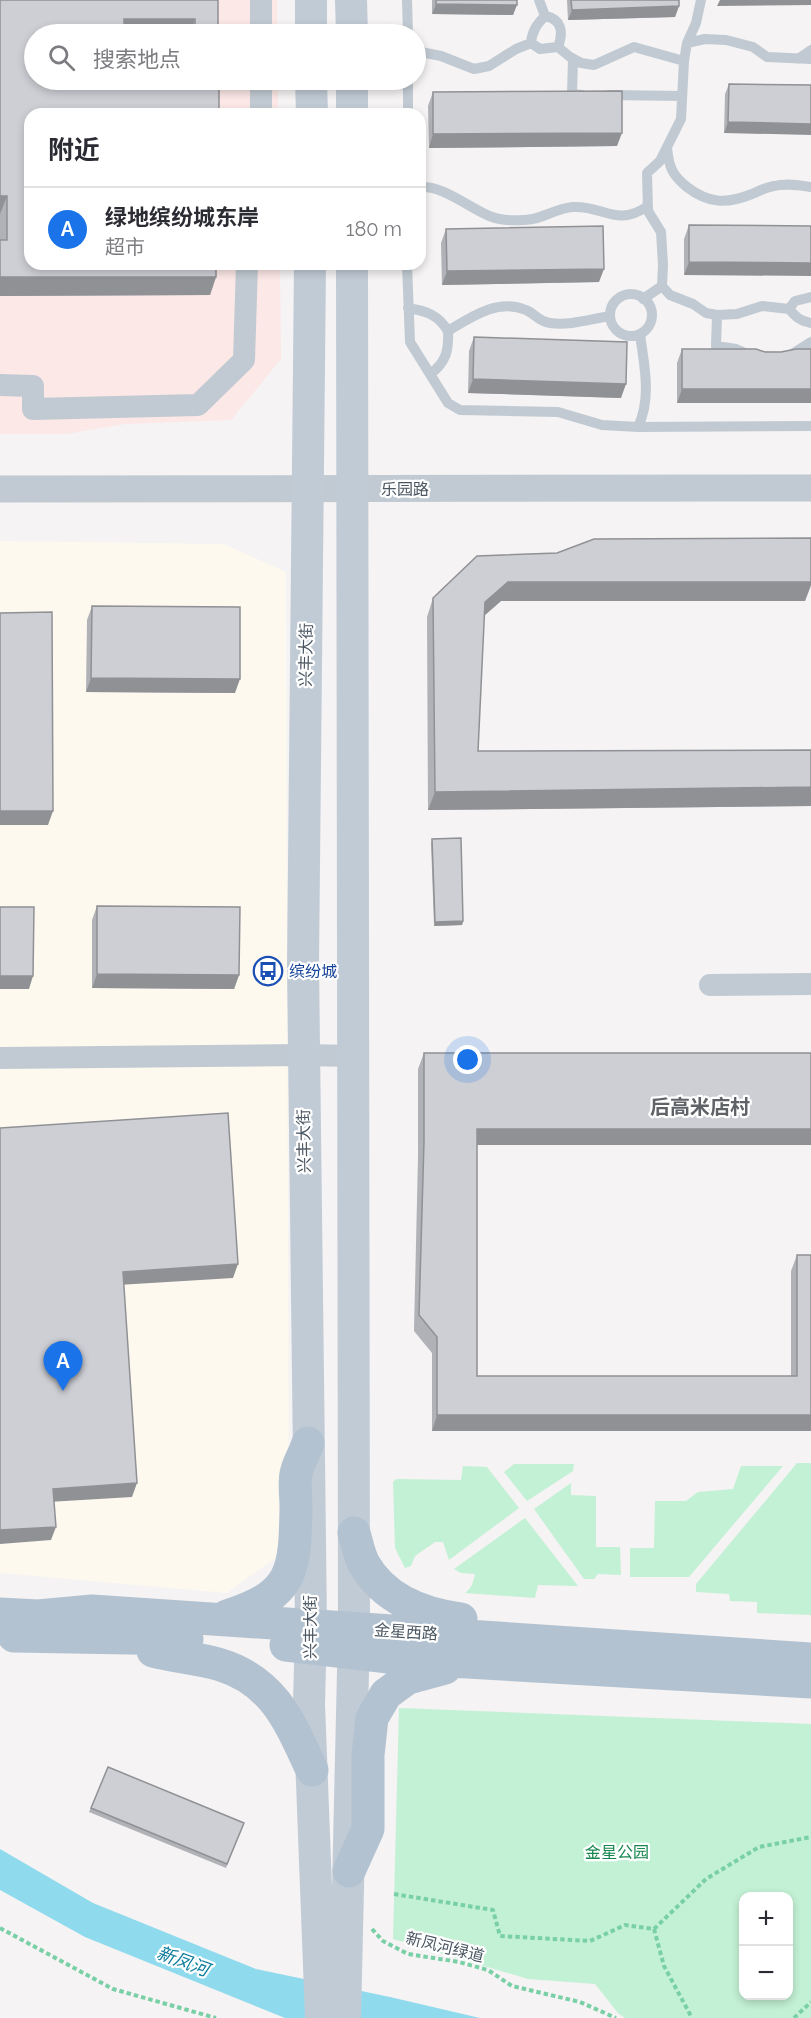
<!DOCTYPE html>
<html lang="zh">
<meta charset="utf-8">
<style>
:root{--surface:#fff;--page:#f2f2f3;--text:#2b2b33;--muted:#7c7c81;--line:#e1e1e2;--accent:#1a73e8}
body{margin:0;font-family:Raleway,"Noto Sans SC",sans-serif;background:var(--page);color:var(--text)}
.controls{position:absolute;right:18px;bottom:18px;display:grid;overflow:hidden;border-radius:12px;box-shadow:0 3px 9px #0003}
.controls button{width:54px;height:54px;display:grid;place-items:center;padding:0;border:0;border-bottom:2px solid var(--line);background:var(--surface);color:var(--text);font:30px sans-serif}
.you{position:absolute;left:468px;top:1060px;width:21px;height:21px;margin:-15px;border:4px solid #fff;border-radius:50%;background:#1a73e8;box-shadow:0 0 0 9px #1a73e833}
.badge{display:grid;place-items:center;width:39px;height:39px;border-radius:50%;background:var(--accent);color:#fff;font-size:20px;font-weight:700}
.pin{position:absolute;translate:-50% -50px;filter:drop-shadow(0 2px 3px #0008)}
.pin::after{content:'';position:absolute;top:32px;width:21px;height:18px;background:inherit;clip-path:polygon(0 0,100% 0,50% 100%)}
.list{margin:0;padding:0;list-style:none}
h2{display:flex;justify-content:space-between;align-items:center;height:78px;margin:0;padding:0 24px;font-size:26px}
h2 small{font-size:20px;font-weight:400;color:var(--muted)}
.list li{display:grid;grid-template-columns:39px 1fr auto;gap:18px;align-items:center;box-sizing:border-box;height:84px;padding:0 24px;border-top:2px solid var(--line)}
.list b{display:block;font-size:22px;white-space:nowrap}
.list p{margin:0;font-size:20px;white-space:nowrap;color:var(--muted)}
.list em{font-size:20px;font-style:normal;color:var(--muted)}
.icon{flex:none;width:33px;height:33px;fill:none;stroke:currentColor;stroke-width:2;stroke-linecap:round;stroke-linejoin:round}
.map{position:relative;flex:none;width:811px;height:2018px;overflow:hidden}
.search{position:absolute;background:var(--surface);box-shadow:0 3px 9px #0003;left:24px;top:24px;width:402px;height:66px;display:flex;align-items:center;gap:15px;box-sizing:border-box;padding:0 21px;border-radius:33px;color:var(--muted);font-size:22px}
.panel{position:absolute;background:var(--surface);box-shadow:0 3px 9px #0003;left:24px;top:108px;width:402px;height:162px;border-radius:18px}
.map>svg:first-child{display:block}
.commercial{fill:#fdf9ef}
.medical{fill:#fce8e6}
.green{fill:#c3f1d5;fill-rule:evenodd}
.water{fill:#90daee}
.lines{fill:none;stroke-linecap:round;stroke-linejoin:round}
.path{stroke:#7ad0a6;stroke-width:4;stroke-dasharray:4.5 3;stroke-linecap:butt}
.service{stroke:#c1cad2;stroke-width:10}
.minor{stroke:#c1cad2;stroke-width:22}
.tertiary{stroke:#c1cad2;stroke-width:27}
.secondary{stroke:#c1cbd6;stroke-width:32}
.primary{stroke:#b3c2d1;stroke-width:33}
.wall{fill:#b0b2b7}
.shaded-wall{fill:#909195}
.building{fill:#cdcfd5;stroke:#909195;stroke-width:1.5}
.labels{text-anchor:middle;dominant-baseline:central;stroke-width:4.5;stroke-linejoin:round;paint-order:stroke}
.street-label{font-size:16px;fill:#4a5661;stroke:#fff}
.transit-label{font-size:16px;fill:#164399;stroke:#fff;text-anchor:start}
.park-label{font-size:16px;fill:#17864f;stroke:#fff}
.water-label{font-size:18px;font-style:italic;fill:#0c7c9b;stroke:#fff}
.quarter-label{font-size:20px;font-weight:bold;fill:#5f6368;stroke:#fff}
</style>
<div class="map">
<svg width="811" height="2018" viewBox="0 0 811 2018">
<rect width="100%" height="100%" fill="#f5f3f3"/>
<path class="commercial" d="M0,541L224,544L286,572L289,1548L227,1593L0,1573Z"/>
<path class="medical" d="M0,0H277V34H34V80H278V114H30V264H280L281,359L231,420L125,424L66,434H0Z"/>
<path class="green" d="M797,1463H811V1615L757,1613V1602L730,1601L729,1594L696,1592V1584Z
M514,1464H574L573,1471L527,1501L504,1472Z
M463,1466L487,1467L519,1508L449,1560L443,1542H435L415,1556L411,1566L405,1568L395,1548L393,1482L396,1479L461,1480Z
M741,1466H783L689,1577H630V1548H654L655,1501H686L698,1492L733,1489Z
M571,1483V1495L596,1496V1547H620L621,1575L598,1574L594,1579H584L534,1509Z
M525,1518L578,1586L538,1585L535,1598L465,1593C472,1588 473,1582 475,1574L461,1573L454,1569Z
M399,1708L811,1724V2018H625L618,2013L595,1984L528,1979L393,1939ZM744,1896H788V1996H744Z"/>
<path class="water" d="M0,1849L93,1903L256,1969L390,1997L480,2018H285L85,1937L0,1890Z"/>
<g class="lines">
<path class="path" d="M394,1894L493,1910L500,1936L590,1941L625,1925L654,1929L664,1966L692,2018
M0,1928L113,1989L216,2018
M372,1929L383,1941L408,1954L459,1962L488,1970L512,1986L580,2002L616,2018
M654,1929L706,1879L759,1847L811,1837
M794,2018L811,2002"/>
<path class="service" d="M407,0L408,34
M531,43L540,49L558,47C564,31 561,19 545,16
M687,43L705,39L726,40L753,47L767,57L811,59
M558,47L570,57L581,63L594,65L634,47L684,61
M416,51L441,56L474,69L489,66L516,49L531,43C532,31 537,24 545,16L539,0
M573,59L572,94L582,95
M798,59L811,50
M408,80V114
M609,95L682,96
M667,148C669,167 672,175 687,187C709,204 727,204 752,194C759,191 767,187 774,186C786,183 799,185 811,187
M420,187C444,185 470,209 492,217C502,221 522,221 533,219C546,216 559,208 573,207C603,205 616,228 648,206
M407,264L410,342L448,403L460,410L558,412L602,425L638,427L811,426
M662,286L670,295L693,304L706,313L717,315L737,314L762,306L789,309L795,301L811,297
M610 315a21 21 0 1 1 42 0a21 21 0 1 1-42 0Z
M643,299L662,286L663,265L661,232L648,211L647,173L660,161L681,119L684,61L687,43L696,23L701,0
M408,308C427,311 438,315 448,331
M789,309C796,317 800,321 811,323
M717,315L716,346L736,349L750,355
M789,356L811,342
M430,374C446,363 449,350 448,331C471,317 498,298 526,310C536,314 537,321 550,323C569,326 591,319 610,316
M638,427C652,397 644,365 640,334"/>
<path class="minor" d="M261,34V0
M261,114V80
M0,385L33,386V409L198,405L244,360L247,264
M710,985L811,984
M0,1058L303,1055L354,1056"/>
<path class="tertiary" d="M0,489L811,488"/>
<path class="secondary" d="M311,0V34
M351,0L352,34
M311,80L312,114
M352,80V114
M310,264L303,964L311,1625L309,1704L321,2018
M345,2018L354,1628L352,264"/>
<path class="primary" d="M354,1533C357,1543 359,1555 364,1564C384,1599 423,1614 461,1619
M0,1614L38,1616L92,1611L811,1659
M227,1616C294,1595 295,1571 296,1507C296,1496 294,1484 296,1474C298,1463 305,1453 308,1443
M14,1636L187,1639
M286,1645L397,1658L811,1682
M153,1651C175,1657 199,1658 221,1665C275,1682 290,1723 312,1770
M349,1871L368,1829V1755L372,1718L386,1694L408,1678L445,1668"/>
</g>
<path class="wall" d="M0,0H218V34H34L219,110L217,114H30V264L216,277L210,295L0,296Z
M432,0H517L513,15L432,14Z
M567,0H679V6L675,17L568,20Z
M729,84L811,85L724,133L725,94Z
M433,92L617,146L429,148L428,106Z
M689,225L811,226L684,275V239Z
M446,229L599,282L442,285L441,243Z
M474,337L621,398L468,393L469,351Z
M682,349L781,352L811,403H677V363Z
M811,538V585L805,601H501L484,616L478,751L811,750V806L428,810L427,617L433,598L557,553Z
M92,606L235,693L86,692L87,620Z
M432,839L463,921L462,925L434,926L431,843Z
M97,906L239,975L234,989L92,988V920Z
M424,1053H811V1145H477V1376H791V1271L797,1255L811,1431H432V1353L414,1331L418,1157V1069Z
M108,1767L244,1823L226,1868L89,1812Z"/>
<path class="shaded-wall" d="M720,0H811V5L717,6Z
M436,4L517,5L513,15L432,14Z
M679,6L675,17L568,20L572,10Z
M124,19H195L190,34H119Z
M91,110H219L217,114H89Z
M728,122L811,124V135L724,133Z
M622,133L617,146L429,148L433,134Z
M0,196H7L0,214Z
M689,262L811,263V276L684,275Z
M604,269L599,282L442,285L447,271Z
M0,277H216L210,295L0,296Z
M473,379L626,384L621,398L468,393Z
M682,389H811V403H677Z
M508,582H811V585L805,601H501L478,621L485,602Z
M91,678L240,679L235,693L86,692Z
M811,787V806L428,810L435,792Z
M0,811H53L48,825H0Z
M463,921L462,925L434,926L435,922Z
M97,974L239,975L234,989L92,988Z
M0,976H33L29,989H0Z
M477,1129H811V1145H471Z
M238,1264L233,1278L118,1285L123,1272Z
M437,1415H811V1431H432Z
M137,1483L132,1497L48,1502L53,1489Z
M56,1527L51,1540L0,1544V1530Z"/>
<path class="building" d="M0,0H218V34H195V19H124V34H34V80H219V110H91V114H30V264H216V277H0V240H7V196H0Z
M436,0H517V5L436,4Z
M571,0H679V6L572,10Z
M729,84L811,85V124L728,122Z
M622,91V133L433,134V92Z
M689,225L811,226V263L689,262Z
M603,226L604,269L447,271L446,229Z
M474,337L627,342L626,384L473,379Z
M682,349H756L765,352H781L796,349H811V389H682Z
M811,538V582H508L485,602L478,751L811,750V787L435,792L433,598L477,556L557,553L594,539Z
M92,606L240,607V679L91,678Z
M52,612L53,811H0V613Z
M461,838L463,921L435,922L432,839Z
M97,906L240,907L239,975L97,974Z
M0,907H34L33,976H0Z
M424,1053H811V1129H477V1376H797V1255H811V1415H437V1337L419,1315L424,1141Z
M228,1113L238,1264L123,1272L137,1483L53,1489L56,1527L0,1530V1128Z
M108,1767L244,1823L227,1864L91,1808Z"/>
<defs>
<g id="bus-ring" transform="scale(1.5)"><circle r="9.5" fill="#fff" stroke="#1a4fb4" stroke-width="1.5"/><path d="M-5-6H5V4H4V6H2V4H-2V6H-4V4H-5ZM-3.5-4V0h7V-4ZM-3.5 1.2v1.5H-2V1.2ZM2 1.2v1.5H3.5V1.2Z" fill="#1a4fb4"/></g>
</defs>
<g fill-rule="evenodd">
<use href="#bus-ring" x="268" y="971"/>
</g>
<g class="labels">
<g class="street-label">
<text x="405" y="489">乐园路</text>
<text transform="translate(306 655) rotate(-89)">兴丰大街</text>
<text transform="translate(304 1141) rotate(-91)">兴丰大街</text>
<text transform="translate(310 1627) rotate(-90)">兴丰大街</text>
<text transform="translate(406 1632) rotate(4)">金星西路</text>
<text transform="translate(445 1947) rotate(14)">新凤河绿道</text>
</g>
<g class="transit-label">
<text x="289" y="971">缤纷城</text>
</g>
<g class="park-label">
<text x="617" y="1852">金星公园</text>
</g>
<g class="water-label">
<text transform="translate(183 1961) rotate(20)">新凤河</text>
</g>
<g class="quarter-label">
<text x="700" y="1107">后高米店村</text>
</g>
</g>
</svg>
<div class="controls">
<button>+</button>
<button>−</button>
</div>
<div class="you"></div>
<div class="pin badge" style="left:63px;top:1391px">A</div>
<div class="search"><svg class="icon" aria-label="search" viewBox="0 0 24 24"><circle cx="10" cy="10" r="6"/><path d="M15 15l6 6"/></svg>搜索地点</div>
<section class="panel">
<h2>附近<small></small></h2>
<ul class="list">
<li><span class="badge">A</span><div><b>绿地缤纷城东岸</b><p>超市</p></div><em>180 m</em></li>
</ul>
</section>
</div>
